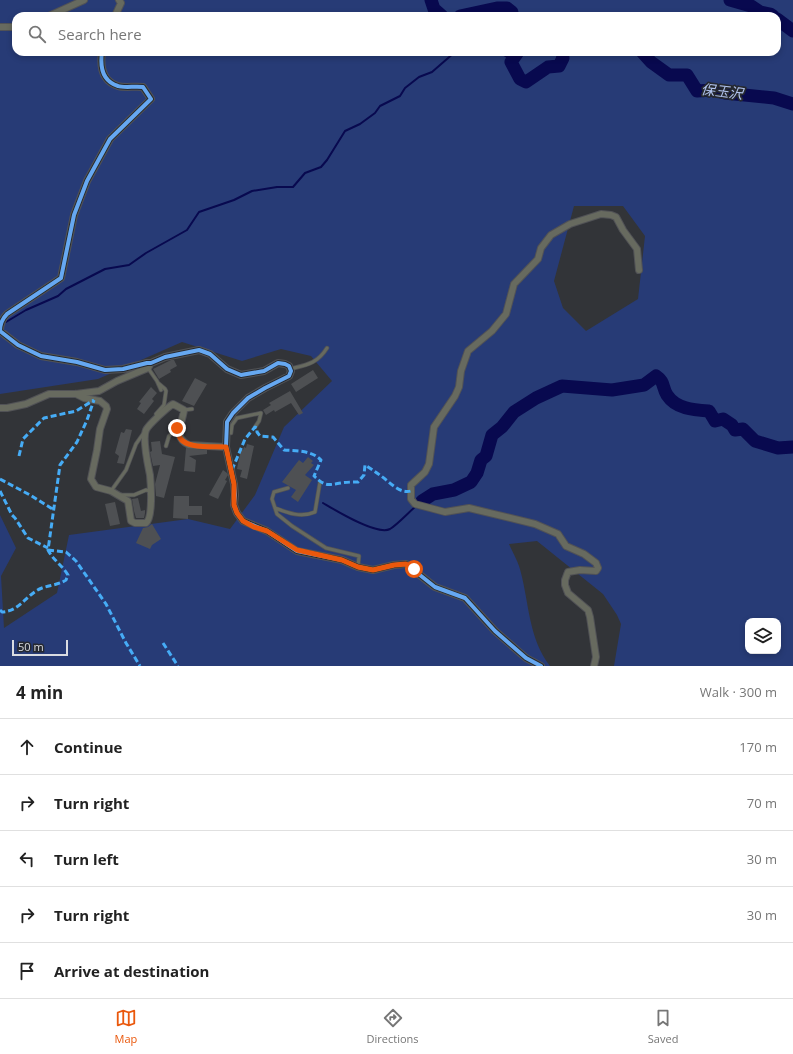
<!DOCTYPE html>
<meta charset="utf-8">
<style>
:root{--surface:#fff;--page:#f6f6f6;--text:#222;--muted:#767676;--line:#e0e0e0;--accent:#ea580c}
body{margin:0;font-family:"Open Sans","Noto Sans JP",sans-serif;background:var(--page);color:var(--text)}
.controls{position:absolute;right:12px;bottom:12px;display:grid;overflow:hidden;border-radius:8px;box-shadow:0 2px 6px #0003}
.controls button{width:36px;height:36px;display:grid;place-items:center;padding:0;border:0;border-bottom:1px solid var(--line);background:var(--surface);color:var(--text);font:20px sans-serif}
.scale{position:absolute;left:12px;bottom:10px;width:56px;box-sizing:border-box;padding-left:4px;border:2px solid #dadce1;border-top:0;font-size:11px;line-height:14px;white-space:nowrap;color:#dadce1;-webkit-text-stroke:3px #262930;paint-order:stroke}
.stop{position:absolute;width:12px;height:12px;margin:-9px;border:3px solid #ea580c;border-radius:50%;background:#fff}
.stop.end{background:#ea580c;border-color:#fff;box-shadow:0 1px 4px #0008}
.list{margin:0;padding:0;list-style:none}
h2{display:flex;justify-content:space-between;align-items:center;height:52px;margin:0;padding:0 16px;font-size:17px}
h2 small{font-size:13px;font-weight:400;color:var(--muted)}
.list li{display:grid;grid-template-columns:26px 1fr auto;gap:12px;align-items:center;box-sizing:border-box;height:56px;padding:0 16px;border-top:1px solid var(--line)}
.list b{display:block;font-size:15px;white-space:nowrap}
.list em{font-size:13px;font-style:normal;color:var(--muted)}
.icon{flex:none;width:22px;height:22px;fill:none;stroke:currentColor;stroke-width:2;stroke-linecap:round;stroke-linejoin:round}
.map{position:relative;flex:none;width:793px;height:666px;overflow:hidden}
.search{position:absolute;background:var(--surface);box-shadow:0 2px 6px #0003;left:12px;right:12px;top:12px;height:44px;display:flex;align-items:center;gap:10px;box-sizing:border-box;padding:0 14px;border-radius:12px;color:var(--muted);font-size:15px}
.sheet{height:332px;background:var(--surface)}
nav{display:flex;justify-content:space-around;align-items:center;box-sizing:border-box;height:56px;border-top:1px solid var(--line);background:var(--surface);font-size:11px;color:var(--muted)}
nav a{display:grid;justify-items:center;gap:2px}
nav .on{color:var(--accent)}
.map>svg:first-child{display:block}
.green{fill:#273b76;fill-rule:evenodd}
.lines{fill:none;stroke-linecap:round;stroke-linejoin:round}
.stream{stroke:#08094f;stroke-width:2}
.river{stroke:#08094f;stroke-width:13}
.building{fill:#4e5053}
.lane-casing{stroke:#515256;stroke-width:4.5}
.street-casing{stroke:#515256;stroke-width:8}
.lane{stroke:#676a5f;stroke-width:3}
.street{stroke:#676a5f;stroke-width:6}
.quiet{stroke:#46acf6;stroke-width:3;stroke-dasharray:6 3;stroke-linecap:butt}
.cycleway-casing{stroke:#262930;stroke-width:6}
.cycleway{stroke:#66a8f1;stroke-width:4}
.route{stroke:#ea580c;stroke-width:5}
.labels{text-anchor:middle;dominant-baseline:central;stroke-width:3.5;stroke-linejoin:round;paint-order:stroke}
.water-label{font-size:14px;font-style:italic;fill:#b1c3ee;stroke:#262930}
</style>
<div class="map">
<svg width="793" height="666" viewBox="0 0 793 666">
<rect width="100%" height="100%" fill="#323438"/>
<path class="green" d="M0,0H793V666H614L621,624L617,615L603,594L537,541L509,544C513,553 519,563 521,573C529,604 529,639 550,666H0V515L16,548L1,576L4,628L57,593L69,535L188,519L230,529L255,495L284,427L332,381L311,356L281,349L242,361L182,342L98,379L0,394ZM16,16H777V52H16ZM574,206H623L645,236L638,299L586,331L563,308L554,281ZM748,621H778V651H748Z"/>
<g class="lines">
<path class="stream" d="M499,52L512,60
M6,322L26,310L58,296L66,289L105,269L129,265L146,253L187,230L199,212L234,200L252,191L277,187H293L305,173L321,167L327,160L345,131L360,124L375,113L380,106L400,96L405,88L419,77L432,72L455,52
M323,503C335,510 377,536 390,529C397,525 409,512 416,506"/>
<path class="river" d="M431,0L434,9L442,16
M730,0L751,6L760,12L770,14L773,16
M460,16L497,8H507L512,12V16
M777,19L793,31
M518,52L511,62L520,79L526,82L548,67L559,66L563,58L562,52
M642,52L651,62L669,75H687L697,91L714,90L725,93L774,98L793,104
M422,501L433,494L454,490L471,482L477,473L481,460L486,456L492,435L502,427L514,412L536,398L562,386L612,390L644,385L656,376C665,382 662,387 667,395C676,409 694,410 709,411L715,421L723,419L732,425L735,430L743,429L755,441L778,448L793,447"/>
</g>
<path class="building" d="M171,360H174L177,366L170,370L171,372L159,379L153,369Z
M313,370L318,378L296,392L291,384Z
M195,378L207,384L194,406L182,401Z
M151,387L157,393L152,399L154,401L144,414L137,409L141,403L139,402Z
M290,391L303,413L299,415L291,403L275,412L274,410L266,415L263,410L271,405L269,403Z
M126,429L132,430L124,464L117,463L119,456L115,453L121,432L124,433Z
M160,441L162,454L175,457L164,498L156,496L155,484L160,465L153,466L150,452L152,451L151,442Z
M247,444L254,446L247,479L240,477L242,470L237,469L241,449L243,450L244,447L246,448Z
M186,448L207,450V454L189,456L196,460L195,472L184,471Z
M308,457L313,461L311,463L314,465L305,475L312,480L298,502L291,497L296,490L282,482L299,460L303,463Z
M223,470L227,473L228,475L225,480L227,481L218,499L209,495Z
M174,496H189V506H202V515H188V519L173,518Z
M138,498L141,511L145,510V513L144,518H136L134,511L132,499Z
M115,502L120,524L110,526L105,504Z
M152,524L161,539L152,545L150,549L136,543L143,528L148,527Z"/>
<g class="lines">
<g class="lane-casing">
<path id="lane" d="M148,368L157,381L161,390
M290,369C306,365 317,364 327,348
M184,410L192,409
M158,417L156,414L164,405L166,391L165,389L158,383
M226,432L231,433L232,425L237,418L261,413L259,421L255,427
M166,446L169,436L179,426
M288,488L274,492L272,499L277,514L292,526L326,548L359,556L358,567
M111,491L126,470L136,444L143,434
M121,495H134L146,490L150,491
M275,508C288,513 301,518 315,512L320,482"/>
</g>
<g class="street-casing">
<path id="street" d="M49,16L84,0
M115,16L121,3L119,0
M0,27H16
M102,52C100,66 102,81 118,86C123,88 136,86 143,87L151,99L110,139L87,181L74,215L61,278L7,314C2,319 0,324 0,331L18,345L41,356L77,362L105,370L123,369L147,363H151L165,357L199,350L210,354L227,369L241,375L264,371L278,363L285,364L289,366L291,371L289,376L265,388L248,398L233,413L227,422L226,447L234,484L235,495L234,505L237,513L243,521L267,531L297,551L342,560L358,567L373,570L394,565L406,564L435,587L465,598L495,631L526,658L541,666
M76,394L84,398L100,401L106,406L107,409L100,429L97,450L91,479L96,487L111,491L128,501L131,521L135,523H146C153,518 151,485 150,475C148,465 142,439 146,430C149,424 168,407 173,404L184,410C182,425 172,437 189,445L226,447
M0,408H7L26,404L49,394H76L99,391L117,381L148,368L151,363
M594,666L596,657L590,617L588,610L568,593L565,585V580L568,572L580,570L596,571L598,568L596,563L584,554L566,546L558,534L535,524L469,508L445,512L415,504L411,499V485L425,472L429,464L434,427L455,396L459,387L461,371L468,351L492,331L506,314L514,284L538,259L541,248L551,235L570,224L601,214L611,215L616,217L623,230L637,249L639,270"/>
</g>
<use href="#lane" class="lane"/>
<use href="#street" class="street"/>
<path class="quiet" d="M19,456L23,439L44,418L76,411L94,400
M232,470L245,439L255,427L257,428V432L260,436L273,437L284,450C297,451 311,450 321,460L314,476C326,487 327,485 341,483C347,482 353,482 358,482L364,475L365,465C371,469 376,472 381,476C390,482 399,494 411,491
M0,479L30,495L54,510
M0,491L12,515L15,518L28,538L48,548
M48,550L66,552L76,561L106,604L126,643L140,666
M0,610L2,612C21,611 26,594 42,588C50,585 58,585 66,580L68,575C62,565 53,560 48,550L60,465L77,442L87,420L94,400
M163,643L178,666"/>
<g class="cycleway-casing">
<path id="cycleway" d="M102,52C100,66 102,81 118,86C123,88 136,86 143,87L151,99L110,139L87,181L74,215L61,278L7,314C2,319 0,324 0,331L18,345L41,356L77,362L105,370L123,369L147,363H151L165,357L199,350L210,354L227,369L241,375L264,371L278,363L285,364L289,366L291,371L289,376L265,388L248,398L233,413L227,422L226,447L234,484L235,495L234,505L237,513L243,521L267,531L297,551L342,560L358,567L373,570L394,565L406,564L435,587L465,598L495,631L526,658L541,666"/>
</g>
<use href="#cycleway" class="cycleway"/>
</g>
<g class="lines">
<path class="route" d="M177,428L181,425C180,427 179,432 179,434C180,450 215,446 226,447L234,484V505L237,513L243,521L254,527L267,531L297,550L342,560L358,567L373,570L394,565L406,564L414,569"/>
</g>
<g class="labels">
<g class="water-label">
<text transform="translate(722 91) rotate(7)">保玉沢</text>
</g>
</g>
</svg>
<div class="controls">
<button><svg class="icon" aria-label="layers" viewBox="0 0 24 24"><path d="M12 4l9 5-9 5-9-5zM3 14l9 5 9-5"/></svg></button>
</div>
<div class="scale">50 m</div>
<div class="stop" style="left:414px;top:569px"></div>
<div class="stop end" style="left:177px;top:428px"></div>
<div class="search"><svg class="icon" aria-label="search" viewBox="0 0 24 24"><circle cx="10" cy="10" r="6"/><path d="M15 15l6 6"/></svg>Search here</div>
</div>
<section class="sheet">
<h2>4 min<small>Walk · 300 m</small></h2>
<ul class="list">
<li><svg class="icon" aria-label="ahead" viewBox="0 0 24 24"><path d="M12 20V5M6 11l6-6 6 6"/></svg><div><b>Continue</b></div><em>170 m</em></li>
<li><svg class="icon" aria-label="right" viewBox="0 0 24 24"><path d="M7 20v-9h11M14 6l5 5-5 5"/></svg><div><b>Turn right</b></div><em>70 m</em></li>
<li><svg class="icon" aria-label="left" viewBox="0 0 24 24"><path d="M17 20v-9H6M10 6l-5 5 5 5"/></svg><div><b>Turn left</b></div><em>30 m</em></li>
<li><svg class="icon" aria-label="right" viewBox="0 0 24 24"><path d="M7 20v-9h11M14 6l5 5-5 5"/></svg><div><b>Turn right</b></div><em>30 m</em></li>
<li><svg class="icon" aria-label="arrive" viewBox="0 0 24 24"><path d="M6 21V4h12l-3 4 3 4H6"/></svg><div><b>Arrive at destination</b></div></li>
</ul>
</section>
<nav>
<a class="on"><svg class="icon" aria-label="map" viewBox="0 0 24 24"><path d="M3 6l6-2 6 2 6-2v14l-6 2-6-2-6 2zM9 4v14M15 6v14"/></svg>Map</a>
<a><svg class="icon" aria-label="directions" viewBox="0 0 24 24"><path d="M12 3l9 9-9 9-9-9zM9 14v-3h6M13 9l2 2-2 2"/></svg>Directions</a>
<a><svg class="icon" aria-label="saved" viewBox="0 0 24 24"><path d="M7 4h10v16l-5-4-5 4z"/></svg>Saved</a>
</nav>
